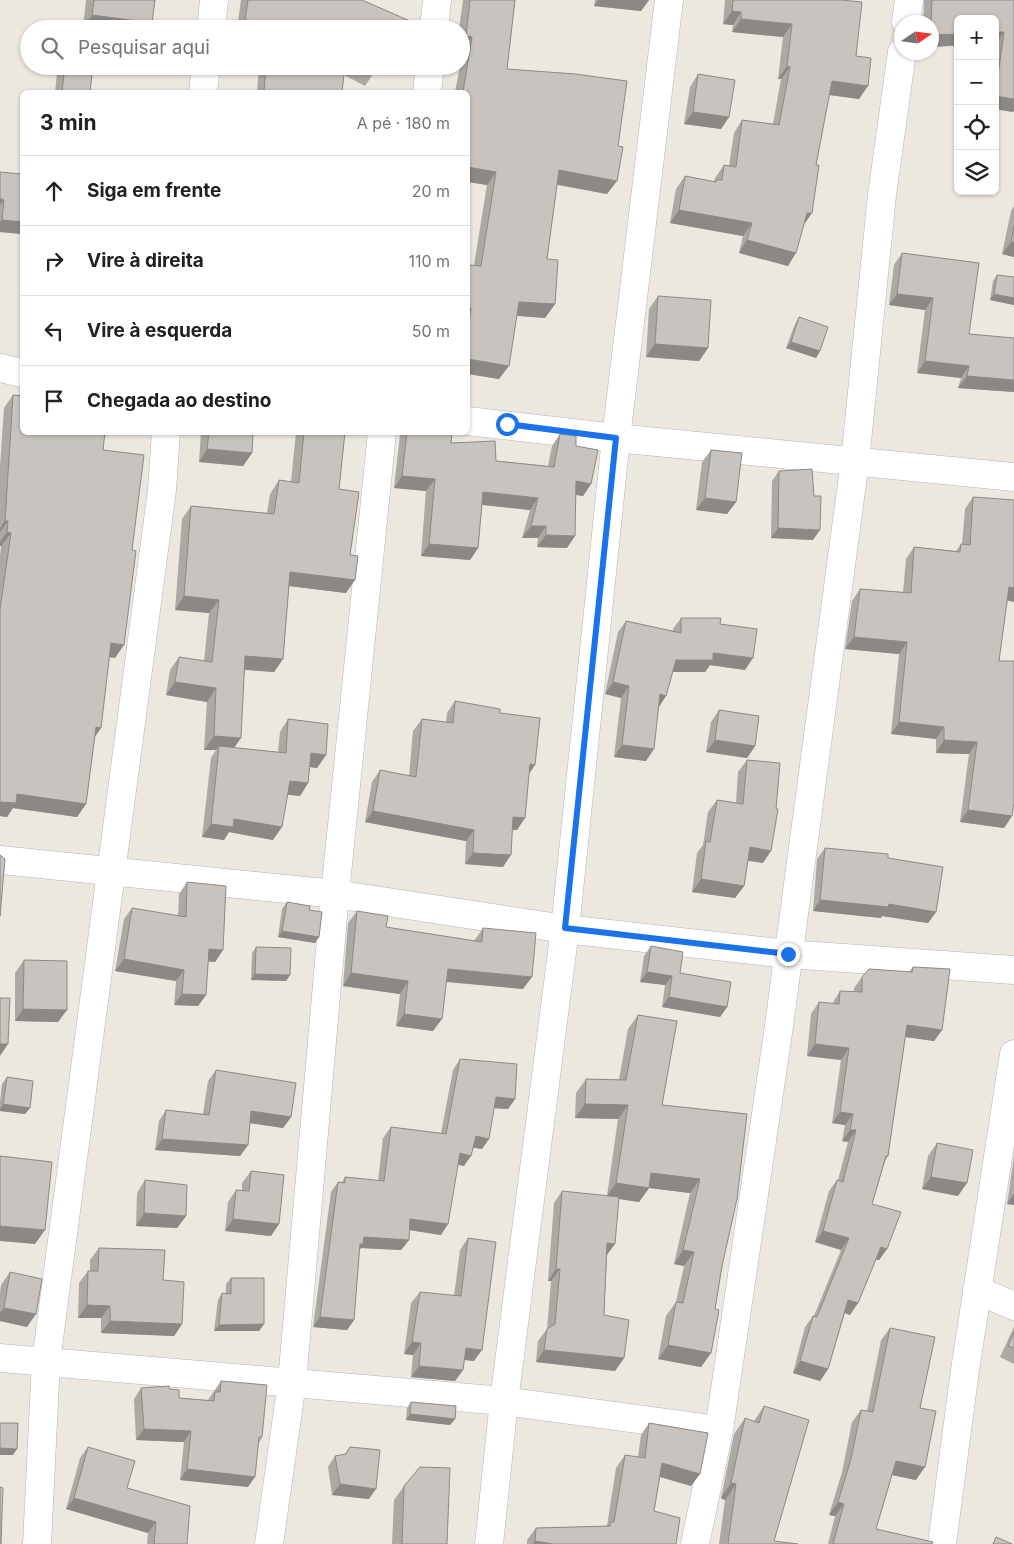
<!DOCTYPE html>
<html lang="pt">
<meta charset="utf-8">
<style>
:root{--surface:#fff;--page:#f6f6f6;--text:#202124;--muted:#757577;--line:#e0e0e0}
body{margin:0;font-family:Inter,sans-serif;background:var(--page);color:var(--text)}
.controls{position:absolute;right:15px;top:15px;display:grid;overflow:hidden;border-radius:8px;box-shadow:0 1px 4px #0004}
.controls button{width:45px;height:45px;display:grid;place-items:center;padding:0;border:0;border-bottom:1px solid var(--line);background:var(--surface);color:var(--text);font:25px sans-serif}
.compass{position:absolute;left:894px;top:15px;width:45px;height:45px;border-radius:50%;background:var(--surface);box-shadow:0 1px 4px #0004;rotate:77deg}
.stop{position:absolute;width:15px;height:15px;margin:-11px;border:4px solid #1a73e8;border-radius:50%;background:#fff}
.stop.end{background:#1a73e8;border-color:#fff;box-shadow:0 1px 5px #0008}
.list{margin:0;padding:0;list-style:none}
h2{display:flex;justify-content:space-between;align-items:center;height:65px;margin:0;padding:0 20px;font-size:21px}
h2 small{font-size:16px;font-weight:400;color:var(--muted)}
.list li{display:grid;grid-template-columns:32px 1fr auto;gap:15px;align-items:center;box-sizing:border-box;height:70px;padding:0 20px;border-top:1px solid var(--line)}
.list b{display:block;font-size:19px;white-space:nowrap}
.list em{font-size:16px;font-style:normal;color:var(--muted)}
.icon{flex:none;width:28px;height:28px;fill:none;stroke:currentColor;stroke-width:2;stroke-linecap:round;stroke-linejoin:round}
.map{position:relative;flex:none;width:1014px;height:1544px;overflow:hidden}
.search{position:absolute;background:var(--surface);box-shadow:0 1px 4px #0004;left:20px;top:20px;width:450px;height:55px;display:flex;align-items:center;gap:12px;box-sizing:border-box;padding:0 18px;border-radius:28px;color:var(--muted);font-size:19px}
.panel{position:absolute;background:var(--surface);box-shadow:0 1px 4px #0004;left:20px;top:90px;width:450px;height:345px;border-radius:8px}
.map>svg:first-child{display:block}
.lines{fill:none;stroke-linecap:round;stroke-linejoin:round}
.minor-casing{stroke:#b2b4be;stroke-width:29}
.minor{stroke:#fff;stroke-width:28}
.wall{fill:#aca8a3}
.shaded-wall{fill:#8c8885}
.building{fill:#c8c3be;stroke:#8c8885}
.route{stroke:#1a73e8;stroke-width:6}
</style>
<div class="map">
<svg width="1014" height="1544" viewBox="0 0 1014 1544">
<rect width="100%" height="100%" fill="#ece7df"/>
<g class="lines">
<g class="minor-casing">
<path id="minor" d="M906,22L909,0
M211,29L214,0
M434,29L437,0
M203,92L206,66
M427,92L430,66
M0,368L22,373
M468,421L616,438L1014,477
M0,860L335,894L565,929L788,954L1014,970
M977,1290L1014,1306
M0,1358L504,1401L719,1430
M37,1544L46,1361L162,490L166,432
M269,1544L292,1382L335,894L382,432
M489,1544L504,1401L565,929L616,438L669,0
M695,1544L719,1430L778,1033L855,461L882,195L902,52
M942,1544L965,1370L1014,1054"/>
</g>
<use href="#minor" class="minor"/>
</g>
<path class="wall" d="M86,0H155L152,23L148,29H90L83,28Z
M241,0H362L407,29H237Z
M463,0H515L507,69L607,194L557,185L547,259L555,304L545,318L517,316L499,379L468,374V265H474L487,185L468,182V92H455L460,66H461V57L462,50H461V29H459Z
M595,0H649L641,11L594,6Z
M725,0H841L856,56L859,99L829,95L804,224L788,266L739,253L743,236L670,223L676,189L685,176L714,182L715,178L724,165L729,166L734,133L742,120L773,124L781,79H778L783,37L732,32L733,25L723,24Z
M924,0H1014V110L1013,112L995,109L996,44L932,47V22H923Z
M58,66H93L90,92H55Z
M259,66H377L373,74L365,86L344,75L342,92H257Z
M698,74L729,117L721,129L684,124L690,87Z
M0,172L22,234L0,232Z
M1014,206V257L1002,254L1011,211Z
M902,253L969,334L1014,338V392L958,388L961,378L917,373L925,310L889,305L894,265Z
M997,275L1014,277V305L990,300L993,281Z
M658,296L708,348L699,361L646,357L649,309Z
M799,317L820,351L816,358L786,348L795,324Z
M13,395L103,450L115,658L109,657L95,737L86,804L77,817L13,808L7,817L0,816V556L1,546H0V466L4,408Z
M201,432H253L252,453L243,466L199,462Z
M296,432H345L339,489L350,555L346,593L289,586L283,659L274,672L245,670L234,748L278,752L280,732L288,719L326,755L317,768L310,767L308,783L300,796L288,794L273,840L229,832L224,840L202,837L211,758L216,750H204L207,702L166,695L170,670L179,657L204,661L209,613L175,610L182,519L191,506L267,513L270,494L279,480L291,482Z
M401,432H452L451,443L496,461L548,466L552,446L560,434L576,446L591,484L583,496L576,495L567,548L537,547L538,538H522L530,510L482,505L478,548L470,560L421,556L426,491L394,488L400,435Z
M711,450L736,502L727,514L696,510L702,462Z
M779,471L814,496L813,540L771,538L772,481Z
M973,497L1007,600L999,661L1012,816L1004,828L960,822L969,754L936,753V739L891,734L899,654L845,649L852,601L860,589L903,592L906,559L914,547L956,551L961,544H962L965,509Z
M681,618L720,624L745,670L710,665L705,672H673L659,707L646,761L614,757L621,698L605,694L618,632L626,621L673,631V629Z
M455,701L500,713L529,773L517,830L512,829L503,867L465,864L466,841L365,822L372,782L380,770L409,776L413,731L422,719L446,722L447,713Z
M719,710L755,746L747,758L706,752L711,722Z
M747,760L763,863L748,861L744,886L735,898L692,892L697,853L703,845L708,812L717,800L736,803L738,772Z
M825,848L888,858L936,912L928,923L882,916L881,918L813,911L817,859Z
M187,882L223,950L215,962L208,961L206,995L198,1006L174,1005L176,981L115,971L124,919L132,908L178,916L179,894Z
M287,902L309,910L319,937L315,943L278,937L282,909Z
M357,911L386,927L474,941L483,928L523,989L446,982L433,1031L396,1026L400,994L343,986L348,923Z
M651,946L680,973L727,1007L720,1017L662,1007L665,985L640,982L644,956Z
M256,947L290,975L286,981L251,980L252,953Z
M24,960L58,1022L15,1021V973Z
M913,967L942,1030L934,1041L905,1037L888,1156L885,1161L872,1204L887,1249L879,1260L876,1259L850,1315L845,1313L828,1369L820,1381L793,1373L805,1327L813,1316H814L841,1250L815,1242L829,1191L837,1180H838L848,1142L842,1141L845,1125L832,1123L841,1060L807,1056L811,1014L819,1002L832,1004L840,991L854,992V988L862,977L909,972Z
M638,1015L662,1105L747,1114L715,1309L711,1353L701,1367L658,1359L666,1316L676,1302L684,1266L674,1264L690,1193L649,1188L639,1202L619,1199L607,1256L604,1315L624,1358L615,1371L536,1362L538,1341L547,1329L551,1281H548L554,1203L562,1191L607,1196L618,1119L575,1118L576,1093L586,1079L619,1080L628,1029Z
M460,1059L515,1099L508,1109L494,1108L482,1149L474,1147L464,1166L458,1165L441,1235L409,1230V1240L401,1250L361,1248L359,1250L354,1320L347,1330L313,1327L331,1192L338,1182H342L345,1177L378,1181L383,1138L391,1127L441,1133L453,1070Z
M216,1070L291,1117L283,1128L250,1123L248,1145L240,1156L155,1150L159,1121L166,1110L203,1114L208,1081Z
M7,1077L30,1108L25,1114L0,1111V1102L2,1084Z
M937,1143L958,1196L922,1189L928,1156Z
M1014,1156V1205L1007,1204Z
M251,1171L271,1236L225,1231L228,1202L236,1190L242,1191V1183Z
M145,1180L186,1216L177,1228L136,1226L137,1193Z
M468,1238L474,1361L464,1360L463,1370L455,1381L411,1377L413,1355L404,1354L411,1303L420,1292L454,1296L460,1250Z
M99,1248L163,1280L182,1324L174,1336L101,1333V1318H78L79,1283L88,1271H90V1260Z
M10,1272L27,1327L0,1321V1293L1,1285Z
M231,1278L264,1324L259,1331H214L218,1300L222,1293L226,1294V1284Z
M1014,1327V1364L1000,1357Z
M890,1328L920,1408L916,1480L892,1475L876,1529L932,1544H828L835,1516L829,1515L842,1472L852,1422L861,1410L867,1411L881,1340Z
M221,1381L262,1437L259,1443L248,1487L180,1480L184,1442L136,1440L134,1399L141,1388L169,1389L179,1398L208,1400Z
M411,1402L455,1419L450,1425L406,1420L407,1408Z
M764,1406L774,1541L798,1544H719L725,1500L721,1498L734,1434L745,1418L754,1421Z
M649,1423L691,1486L660,1477L654,1511L676,1544H527V1540L536,1528L607,1526L616,1468L625,1455L638,1457L641,1435Z
M88,1447L127,1488L187,1544H147L148,1533L66,1509L80,1458Z
M350,1447L369,1499L332,1495L328,1467L335,1456L344,1455Z
M404,1486L447,1544H392L394,1500Z"/>
<path class="shaded-wall" d="M598,0H649L641,11L594,6Z
M732,11L741,12L733,25L723,24Z
M92,15L152,23L148,29H90L83,28Z
M741,19L792,24L783,37L732,32Z
M995,32H1004L995,44Z
M958,34V45L932,47V35Z
M466,36L472,37L462,50H461V42Z
M787,66L790,67L781,79H778Z
M832,81L868,86L859,99L823,94Z
M995,96L1014,99V110L1013,112L995,109Z
M693,112L729,117L721,129L684,124Z
M468,167L496,172L487,185L468,182Z
M559,170L617,181L607,194L550,183Z
M0,198L4,200L0,205Z
M679,210L752,223L743,236L670,223Z
M807,213H812L803,226Z
M2,220L22,222V234L0,232V222Z
M747,240L796,253L788,266L739,253Z
M1011,242H1014V257L1002,254Z
M897,294L933,298L925,310L889,305Z
M994,294L1014,298V305L990,300Z
M519,302L555,304L545,318L510,315Z
M791,342L820,351L816,358L786,348Z
M655,344L708,348L699,361L646,357Z
M468,359L509,366L499,379L468,374Z
M925,361L969,366L961,378L917,373Z
M967,376L1014,380V392L958,388Z
M207,449L252,453L243,466L199,462Z
M402,476L435,479L426,491L394,488Z
M576,481L591,484L583,496L567,493Z
M483,492L538,498L530,510L475,504Z
M705,498L736,502L727,514L696,510Z
M5,521H8L0,532V528Z
M531,526H546L538,538H522Z
M778,528L820,530L813,540L771,538Z
M7,532L11,533L1,546H0V542Z
M546,535L575,536L567,548L537,547Z
M429,544L478,548L470,560L421,556Z
M290,572L355,580L346,593L281,585Z
M1009,587L1014,588V602L1000,599Z
M184,596L219,600L209,613L175,610Z
M854,637L907,642L899,654L845,649Z
M111,643L124,645L115,658L102,656Z
M713,653L753,658L745,670L710,665L705,672H668L676,660Z
M245,656L283,659L274,672L236,669Z
M175,682L216,688L207,702L166,695Z
M613,682L629,686L621,698L605,694Z
M660,694L666,696L659,707Z
M899,722L944,727L936,739L891,734Z
M96,727L101,728L92,741Z
M214,736L241,738L232,751L219,746L216,750H204Z
M715,740L755,746L747,758L706,752Z
M944,740L977,742L969,754L936,753Z
M622,745L654,749L646,761L614,757Z
M311,753L326,755L317,768L303,766Z
M530,764L535,765L527,777Z
M290,781L308,783L300,796L281,794Z
M17,794L86,804L77,817L13,808L7,817L0,816V802Z
M968,810L1012,816L1004,828L960,822Z
M373,811L474,830L466,841L365,822Z
M513,817L525,818L517,830L505,829Z
M234,819L282,827L273,840L229,832L224,840L202,837L211,824Z
M750,847L771,851L763,863L741,859Z
M473,853L511,855L503,867L465,864Z
M701,879L744,886L735,898L692,892Z
M820,900L889,904L936,912L928,923L882,916L881,918L813,911Z
M282,931L319,937L315,943L278,937Z
M209,949L223,950L215,962L201,961Z
M124,959L184,970L176,981L115,971Z
M448,969L532,977L523,989L439,981Z
M647,972L672,976L665,985L640,982Z
M351,973L408,981L400,994L343,986Z
M255,974L290,975L286,981L251,980Z
M182,994L206,995L198,1006L174,1005Z
M669,997L727,1007L720,1017L662,1007Z
M23,1009L67,1010L58,1022L15,1021Z
M404,1014L442,1019L433,1031L396,1026Z
M907,1025L942,1030L934,1041L899,1036Z
M0,1044H8L0,1056Z
M815,1044L849,1048L841,1060L807,1056Z
M496,1097L515,1099L508,1109L489,1108Z
M3,1104L30,1108L25,1114L0,1111V1109Z
M585,1104L628,1105L618,1119L575,1118Z
M251,1111L291,1117L283,1128L243,1122Z
M840,1112L853,1114L845,1125L832,1123Z
M850,1130H856L848,1142L842,1141Z
M476,1136L489,1139L482,1149L469,1147Z
M162,1139L248,1145L240,1156L155,1150Z
M460,1153L471,1156L464,1166L453,1163Z
M651,1173L700,1179L690,1193L649,1188L639,1202L606,1197L616,1183Z
M931,1177L967,1183L958,1196L922,1189Z
M1014,1193V1205L1007,1204Z
M144,1213L186,1216L177,1228L136,1226Z
M233,1219L279,1224L271,1236L225,1231Z
M410,1219L448,1224L441,1235L403,1229Z
M0,1226L45,1230L35,1244L0,1241Z
M823,1231L849,1238L841,1250L815,1242Z
M364,1237L409,1240L401,1250L361,1248L356,1254H353Z
M607,1243L615,1244L606,1256Z
M881,1247L887,1249L879,1260L873,1259Z
M683,1250L694,1252L684,1266L674,1264Z
M556,1269H560L551,1281H548Z
M848,1300L858,1303L850,1315L840,1311Z
M87,1305L110,1306L101,1318H78Z
M4,1308L36,1314L27,1327L0,1321V1313Z
M320,1317L354,1320L347,1330L313,1327Z
M110,1321L182,1324L174,1336L101,1333Z
M264,1324L259,1331H214L219,1325Z
M412,1342L421,1343L413,1355L404,1354Z
M668,1345L711,1353L701,1367L658,1359Z
M466,1348L482,1350L474,1361L458,1359Z
M544,1350L624,1358L615,1371L536,1362Z
M800,1361L828,1369L820,1381L793,1373Z
M419,1366L463,1370L455,1381L411,1377Z
M410,1414L455,1419L450,1425L406,1420Z
M144,1429L191,1431L184,1442L136,1440Z
M0,1448L17,1449L13,1455H0Z
M896,1461L925,1467L916,1480L887,1474Z
M662,1463L700,1474L691,1486L654,1475Z
M187,1469L255,1477L248,1487L180,1480Z
M731,1483L736,1484L725,1500L721,1498Z
M340,1484L376,1489L369,1499L332,1495Z
M74,1498L156,1522L148,1533L66,1509Z
M838,1502L844,1504L835,1516L829,1515Z
M535,1541L553,1544H533Z"/>
<path class="building" d="M94,0H155L152,23L92,15Z
M248,0H362L410,21L407,29H250L244,28Z
M470,0H515L507,69L575,74L627,81L618,146L623,147L617,181L559,170L547,259L558,260L555,304L519,302L509,366L468,359V329L471,308H468V265L481,266L496,172L468,167V92H463L472,37L466,36Z
M733,0H841L862,2L856,56L871,58L868,86L832,81L816,165H819L812,213H807L796,253L747,240L752,223L679,210L685,176L716,182V180H722L724,165L736,167L742,120L779,125L790,67L787,66L792,24L741,19V12L732,11Z
M932,0H1014V99L995,96L1004,32H995V19H958V34L932,35V22H931Z
M65,66H93L90,92H62Z
M266,66H345L342,92H264Z
M358,66H377L373,74Z
M698,74L735,80L729,117L693,112Z
M0,172L22,174V222L2,220L4,200L0,198Z
M1014,226V242H1011Z
M902,253L979,263L969,334L1014,338V380L967,376L969,366L925,361L933,298L897,294Z
M997,275L1014,277V298L994,294Z
M658,296L711,300L708,348L655,344Z
M799,317L828,327L820,351L791,342Z
M13,395L22,396V432H105L103,450L144,455L132,550L136,551L124,645L111,643L101,728L96,727L86,804L17,794L16,803L0,802V609L11,533L7,532L8,521H5Z
M209,432H253L252,453L207,449Z
M304,432H345L339,489L359,492L350,555L358,556L355,580L290,572L283,659L245,656L241,738L214,736L216,688L175,682L179,657L212,662L219,600L184,596L191,506L274,514L279,480L299,483Z
M407,432H452L451,443L495,441L496,461L554,467L560,434L576,436V446L598,450L591,484L576,481L575,536L546,535V526H531L538,498L483,492L478,548L429,544L435,479L402,476Z
M711,450L742,453L736,502L705,498Z
M812,469L814,496H821L820,530L778,528L779,471Z
M973,497L1014,500V588L1009,587L999,661H1014V803L1012,816L968,810L977,742L944,740V727L899,722L907,642L854,637L860,589L911,593L914,547L960,552L961,544L970,545Z
M681,618H721L720,624L757,629L753,658L713,653V660H676L666,696L660,694L654,749L622,745L629,686L613,682L626,621L681,633Z
M455,701L500,709V713L540,718L535,765L530,764L525,818L513,817L511,855L473,853L474,830L373,811L380,770L416,777L422,719L453,723Z
M719,710L759,716L755,746L715,740Z
M288,719L328,724L326,755L311,753L308,783L290,781L282,827L234,819L233,827L211,824L219,746L286,753Z
M747,760L780,763L776,809H778L771,851L750,847L744,886L701,879L706,841L710,842L717,800L743,804Z
M825,848L888,854V858L943,867L936,912L889,904L888,907L820,900Z
M0,855L5,859L0,916Z
M187,882L226,886L223,950L209,949L206,995L182,994L184,970L124,959L132,908L186,917Z
M287,902L310,906L309,910L322,912L319,937L282,931Z
M357,911L388,916L386,927L482,942L483,928L536,933L532,977L448,969L442,1019L404,1014L408,981L351,973Z
M651,946L683,952L680,973L731,982L727,1007L669,997L672,976L647,972Z
M256,947L291,948L290,975L255,974Z
M24,960L67,961V1010L23,1009Z
M913,967L950,969L942,1030L907,1025L888,1156H886L872,1204L901,1212L887,1249L881,1247L858,1303L848,1300L828,1369L800,1361L813,1316L817,1317L849,1238L823,1231L837,1180L843,1182L856,1130H850L853,1114L840,1112L849,1048L815,1044L819,1002L839,1004L840,991L862,992V977L869,969L912,972Z
M0,998H10L8,1044H0Z
M638,1015L677,1021L662,1105L747,1114L737,1199L722,1266L715,1309L719,1310L711,1353L668,1345L676,1302L683,1303L694,1252L683,1250L700,1179L651,1173L649,1188L616,1183L628,1105L585,1104L586,1079L626,1080Z
M460,1059L517,1064L515,1099L496,1097L489,1139L476,1136L471,1156L460,1153L448,1224L410,1219L409,1240L364,1237L363,1244H360L354,1320L320,1317L338,1182L345,1183V1177L384,1181L391,1127L446,1134Z
M216,1070L296,1083L291,1117L251,1111L248,1145L162,1139L166,1110L209,1115Z
M7,1077L33,1081L30,1108L3,1104Z
M937,1143L973,1150L967,1183L931,1177Z
M0,1156L52,1162L45,1230L0,1226Z
M251,1171L284,1175L279,1224L233,1219L236,1190L249,1191Z
M145,1180L187,1185L186,1216L144,1213Z
M562,1191L619,1197L615,1244L607,1243L604,1315L629,1320L624,1358L544,1350L547,1329L555,1324L560,1269H556Z
M468,1238L496,1242L482,1350L466,1348L463,1370L419,1366L421,1343L412,1342L420,1292L461,1296Z
M99,1248L165,1250L163,1280L184,1282L182,1324L110,1321V1306L87,1305L88,1271H98Z
M10,1272L42,1279L36,1314L4,1308Z
M231,1278H264V1324L219,1325L222,1293L231,1294Z
M890,1328L935,1337L920,1408L936,1411L925,1467L896,1461L876,1529L933,1542L932,1544H833L844,1504L838,1502L851,1459L861,1410L873,1412Z
M1014,1332V1348L1008,1346Z
M221,1381L267,1385L262,1437H259L255,1477L187,1469L191,1431L144,1429L141,1388L169,1386V1389L179,1390V1398L214,1401L215,1392H220Z
M411,1402L456,1406L455,1419L410,1414Z
M764,1406L809,1420L774,1541L798,1544H728L736,1484L731,1483L745,1418L759,1423Z
M0,1423H18L17,1449L0,1448Z
M649,1423L708,1433L700,1474L662,1463L654,1511L680,1518L676,1544H553L535,1541L536,1528L610,1526V1522H614L625,1455L645,1458Z
M88,1447L135,1461L127,1488L190,1506L187,1544H154L156,1522L74,1498Z
M350,1447L380,1450L376,1489L340,1484L335,1456L346,1454Z
M420,1467L450,1468L447,1544H402L404,1486Z
M0,1487L3,1488L1,1544H0Z
M996,1537L1012,1544H993Z"/>
<g class="lines">
<path class="route" d="M507,424L616,438L565,928L788,954"/>
</g>
</svg>
<div class="controls">
<button>+</button>
<button>−</button>
<button><svg class="icon" aria-label="locate" viewBox="0 0 24 24"><circle cx="12" cy="12" r="6"/><path d="M12 2v4M12 18v4M2 12h4M18 12h4"/></svg></button>
<button><svg class="icon" aria-label="layers" viewBox="0 0 24 24"><path d="M12 4l9 5-9 5-9-5zM3 14l9 5 9-5"/></svg></button>
</div>
<svg class="compass" viewBox="-18 -18 36 36"><path d="M0-13l5 13h-10z" fill="#e53935"/><path d="M0 13l5-13h-10z" fill="#757577"/></svg>
<div class="stop" style="left:507px;top:424px"></div>
<div class="stop end" style="left:788px;top:954px"></div>
<div class="search"><svg class="icon" aria-label="search" viewBox="0 0 24 24"><circle cx="10" cy="10" r="6"/><path d="M15 15l6 6"/></svg>Pesquisar aqui</div>
<section class="panel">
<h2>3 min<small>A pé · 180 m</small></h2>
<ul class="list">
<li><svg class="icon" aria-label="ahead" viewBox="0 0 24 24"><path d="M12 20V5M6 11l6-6 6 6"/></svg><div><b>Siga em frente</b></div><em>20 m</em></li>
<li><svg class="icon" aria-label="right" viewBox="0 0 24 24"><path d="M7 20v-9h11M14 6l5 5-5 5"/></svg><div><b>Vire à direita</b></div><em>110 m</em></li>
<li><svg class="icon" aria-label="left" viewBox="0 0 24 24"><path d="M17 20v-9H6M10 6l-5 5 5 5"/></svg><div><b>Vire à esquerda</b></div><em>50 m</em></li>
<li><svg class="icon" aria-label="arrive" viewBox="0 0 24 24"><path d="M6 21V4h12l-3 4 3 4H6"/></svg><div><b>Chegada ao destino</b></div></li>
</ul>
</section>
</div>
